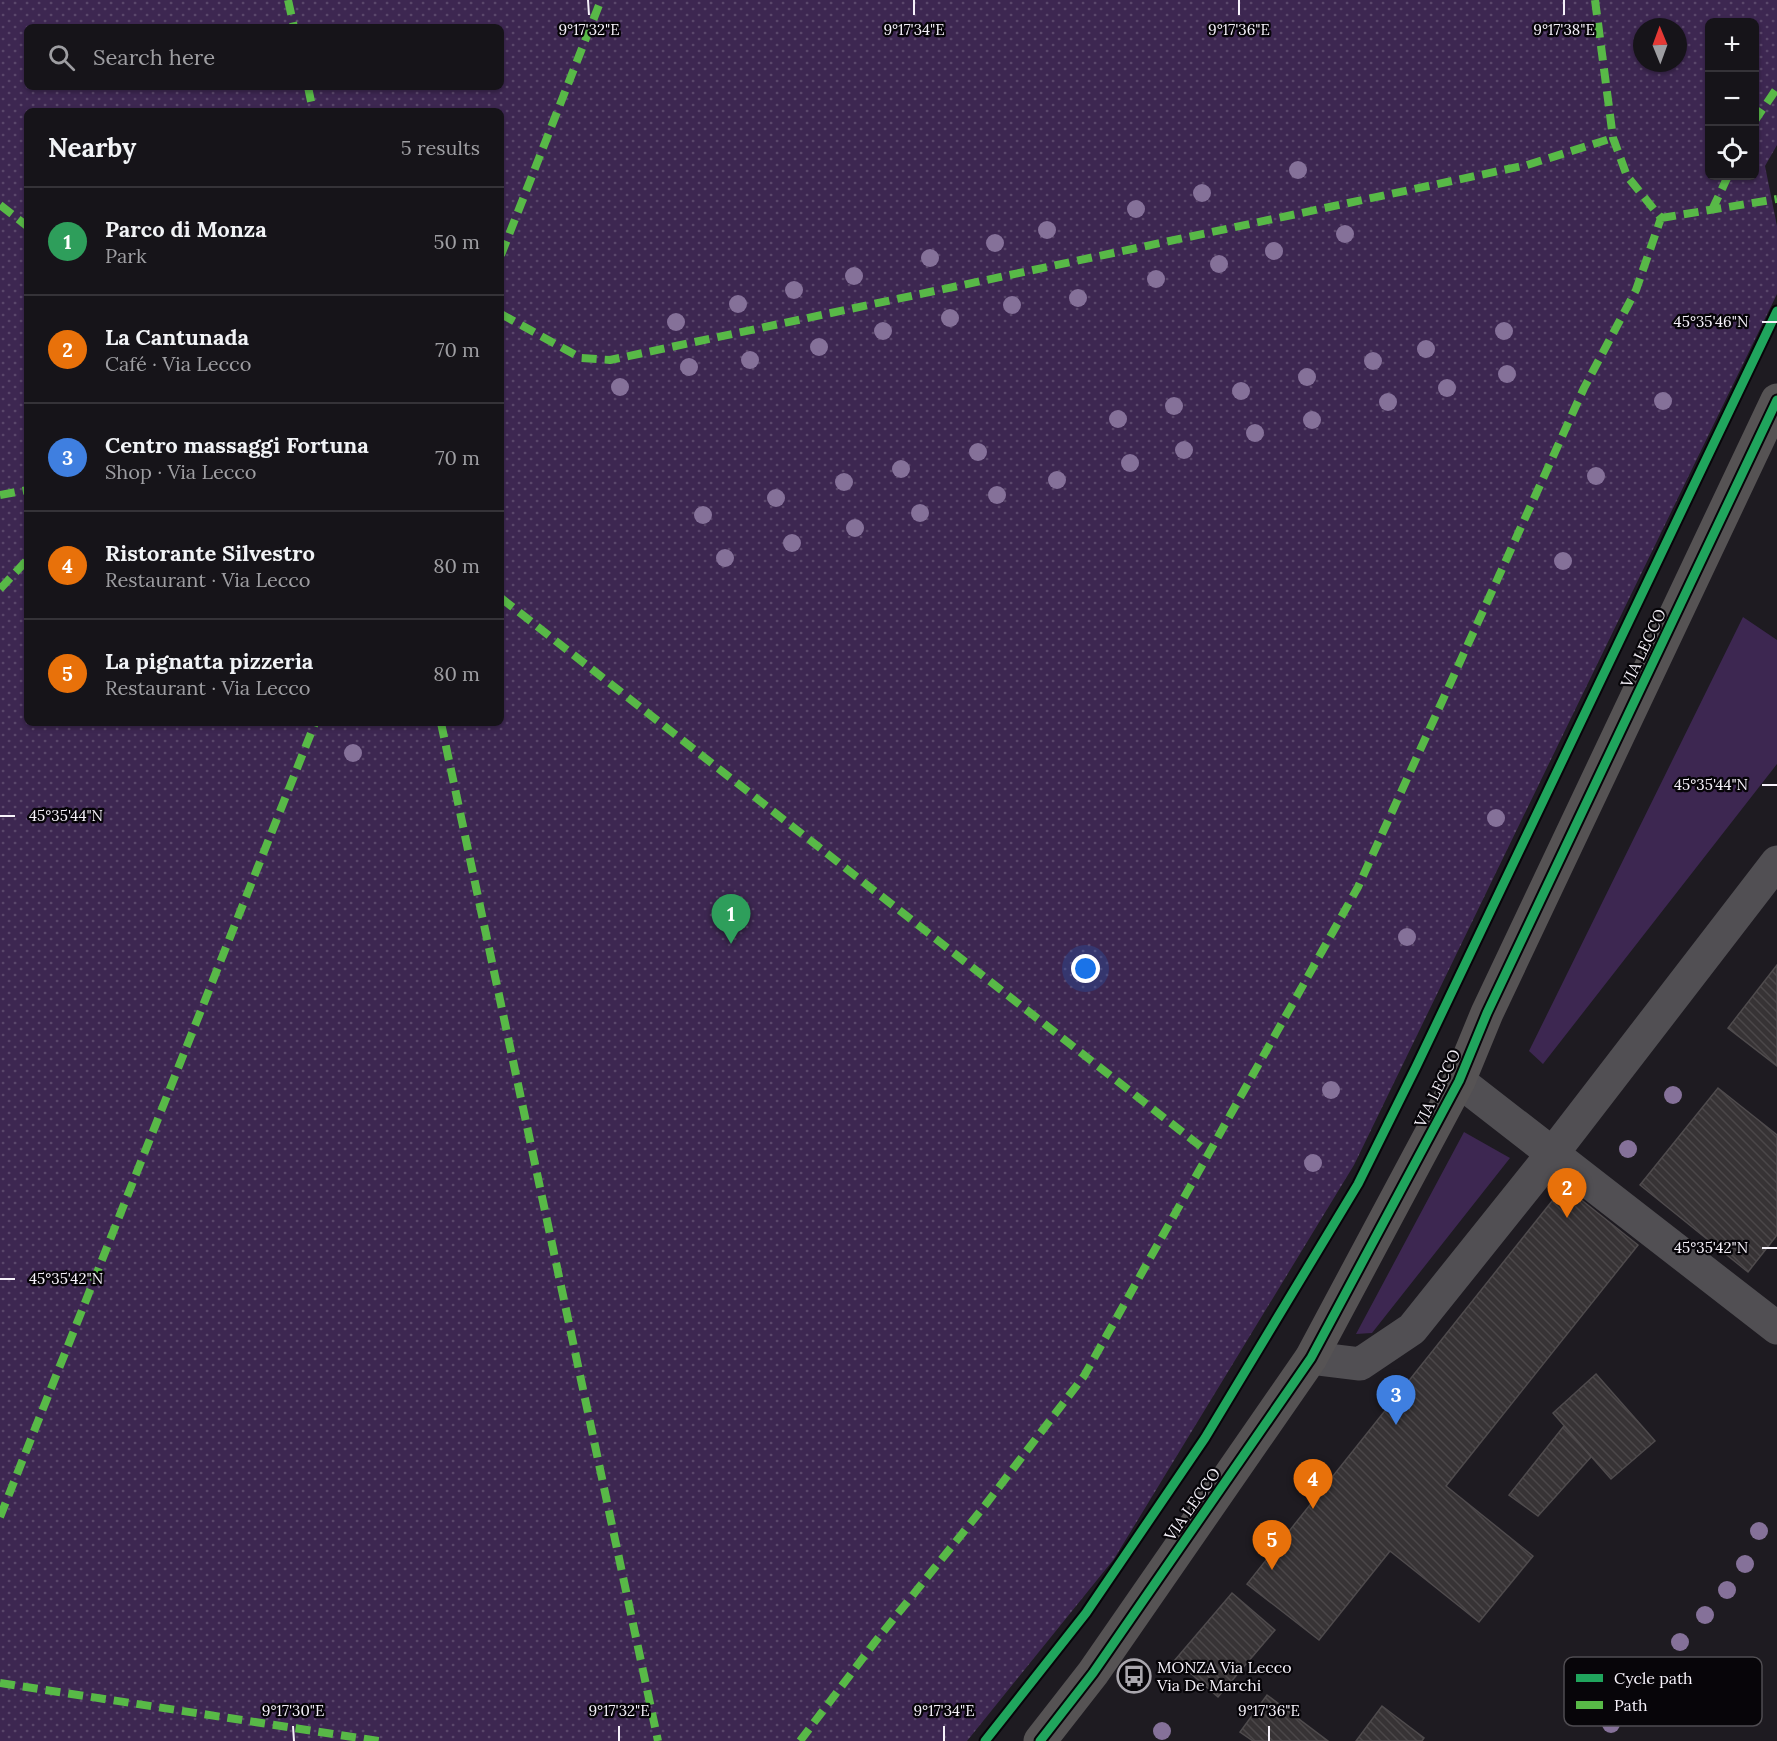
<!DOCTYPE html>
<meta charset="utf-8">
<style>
:root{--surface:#161419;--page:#1f1d22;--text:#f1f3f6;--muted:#9e9ea2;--line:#353338;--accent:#8c9099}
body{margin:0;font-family:Lora,serif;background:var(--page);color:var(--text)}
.controls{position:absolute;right:18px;top:18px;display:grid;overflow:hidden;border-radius:9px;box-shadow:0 2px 4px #0004}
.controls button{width:54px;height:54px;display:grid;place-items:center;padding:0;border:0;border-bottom:2px solid var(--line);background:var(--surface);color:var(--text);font:30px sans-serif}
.compass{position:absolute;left:1633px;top:18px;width:54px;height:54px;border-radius:50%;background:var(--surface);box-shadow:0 2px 4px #0004;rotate:359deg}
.you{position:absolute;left:1086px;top:969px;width:21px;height:21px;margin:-15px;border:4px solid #fff;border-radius:50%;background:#1a73e8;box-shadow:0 0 0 9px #1a73e833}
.badge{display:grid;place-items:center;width:39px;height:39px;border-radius:50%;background:var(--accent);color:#fff;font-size:20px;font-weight:700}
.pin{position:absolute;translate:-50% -50px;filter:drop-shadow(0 2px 3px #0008)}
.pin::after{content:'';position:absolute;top:32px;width:21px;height:18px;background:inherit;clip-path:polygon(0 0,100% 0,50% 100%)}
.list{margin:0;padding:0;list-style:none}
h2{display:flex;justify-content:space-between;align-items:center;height:78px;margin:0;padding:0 24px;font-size:26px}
h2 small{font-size:20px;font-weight:400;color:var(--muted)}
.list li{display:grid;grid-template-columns:39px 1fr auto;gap:18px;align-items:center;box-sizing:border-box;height:108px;padding:0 24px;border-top:2px solid var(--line)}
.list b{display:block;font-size:22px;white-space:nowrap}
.list p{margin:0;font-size:20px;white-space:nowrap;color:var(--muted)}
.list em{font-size:20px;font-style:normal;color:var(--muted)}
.icon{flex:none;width:33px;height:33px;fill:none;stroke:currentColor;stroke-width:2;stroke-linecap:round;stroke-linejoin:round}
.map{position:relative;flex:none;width:1777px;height:1741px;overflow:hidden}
.search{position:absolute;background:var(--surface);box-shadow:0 2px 4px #0004;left:24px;top:24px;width:480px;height:66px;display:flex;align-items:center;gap:15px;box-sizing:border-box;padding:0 21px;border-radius:9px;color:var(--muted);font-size:22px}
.panel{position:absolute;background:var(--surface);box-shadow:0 2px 4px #0004;left:24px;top:108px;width:480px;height:618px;border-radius:9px}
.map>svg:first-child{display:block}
.grass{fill:#3d2751}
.park{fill:url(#park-dots);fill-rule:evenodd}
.building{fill:url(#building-back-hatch);stroke:#4f4b4d;stroke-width:1.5}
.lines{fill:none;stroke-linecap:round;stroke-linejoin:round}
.minor{stroke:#514f53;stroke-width:33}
.secondary{stroke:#565354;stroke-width:33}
.quiet{stroke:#58b947;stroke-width:8;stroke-dasharray:15 8;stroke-linecap:butt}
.cycleway-casing{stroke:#070509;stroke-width:13}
.cycleway{stroke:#20a55d;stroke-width:9}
.tree{fill:#857199}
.ticks{fill:none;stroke:#f6f2fa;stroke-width:2}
.labels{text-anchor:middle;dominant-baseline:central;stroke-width:4.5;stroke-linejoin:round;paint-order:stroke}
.street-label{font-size:16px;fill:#f6f2fa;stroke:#070509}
.poi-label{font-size:16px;fill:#f6f2fa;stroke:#070509;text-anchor:start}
.key{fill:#070509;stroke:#4f4c51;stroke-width:1.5}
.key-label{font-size:16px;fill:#f6f2fa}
.ticks-label{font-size:15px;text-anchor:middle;fill:#f6f2fa;stroke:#070509;stroke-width:4.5;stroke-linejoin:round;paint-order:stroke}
</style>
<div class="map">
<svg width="1777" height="1741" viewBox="0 0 1777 1741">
<defs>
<pattern id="park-dots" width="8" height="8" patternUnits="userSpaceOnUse" patternTransform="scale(1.5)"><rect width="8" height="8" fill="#3d2751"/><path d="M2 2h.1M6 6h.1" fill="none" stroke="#5a476b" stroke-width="1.8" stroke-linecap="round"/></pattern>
<pattern id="building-back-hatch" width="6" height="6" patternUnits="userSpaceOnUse" patternTransform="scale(1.5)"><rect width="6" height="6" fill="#373335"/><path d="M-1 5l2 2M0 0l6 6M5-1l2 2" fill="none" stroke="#4b4749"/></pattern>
</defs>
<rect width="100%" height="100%" fill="#1e1b21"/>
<path class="grass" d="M1743,617L1777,640V764L1543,1064L1529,1051Z
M1464,1132L1510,1158L1372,1333L1356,1334Z"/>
<path class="park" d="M0,0H1777V145L1765,166L1777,226V294L1354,1165L1114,1559L967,1741H0ZM1710,22H1754V176H1710ZM27,27H501V87H27ZM1642,27H1678V63H1642ZM27,111H501V723H27Z"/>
<path class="building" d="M1777,965V1066L1728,1028Z
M1718,1088L1777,1135V1235L1748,1272L1640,1185Z
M1564,1186L1638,1245L1446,1486L1533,1556L1479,1622L1390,1551L1319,1640L1247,1584Z
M1596,1374L1655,1441L1611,1479L1553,1413Z
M1564,1426L1591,1457L1538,1516L1509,1495Z
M1232,1593L1275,1630L1218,1697L1175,1660Z
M1267,1695L1328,1741H1253L1240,1732Z
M1382,1706L1424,1738L1422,1741H1356Z"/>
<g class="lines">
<path class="minor" d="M1459,1081L1777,1328
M1311,1358L1360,1364L1412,1329L1553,1153L1777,862"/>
<path class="secondary" d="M1040,1741L1093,1673L1311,1358L1459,1081L1487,1013L1777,400"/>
<path class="quiet" d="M288,0L294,27
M1595,0L1613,138L1627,176L1661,218
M308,87L313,111
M1754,122L1777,88
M0,205L27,226
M1712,210L1728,176
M1661,218L1777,199
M501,255L601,0
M501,314L581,358L610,360L1527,165L1613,138
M0,495L27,490
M0,589L27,560
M501,598L1209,1153
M441,723L658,1741
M0,1517L315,723
M0,1683L379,1741
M800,1741L875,1642L986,1504L1084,1376L1358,887L1584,388L1636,290L1661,218"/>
<g class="cycleway-casing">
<path id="cycleway" d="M985,1741L1086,1613L1205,1438L1358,1184L1416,1067L1777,311
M1040,1741L1093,1673L1311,1358L1459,1081L1487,1013L1777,400"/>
</g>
<use href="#cycleway" class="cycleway"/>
</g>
<g class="tree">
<circle cx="1298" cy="170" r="9"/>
<circle cx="1202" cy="193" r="9"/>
<circle cx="1136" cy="209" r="9"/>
<circle cx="1047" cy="230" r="9"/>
<circle cx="1345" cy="234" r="9"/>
<circle cx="995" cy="243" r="9"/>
<circle cx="1274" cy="251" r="9"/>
<circle cx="930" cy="258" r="9"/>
<circle cx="1219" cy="264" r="9"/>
<circle cx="854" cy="276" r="9"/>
<circle cx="1156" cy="279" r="9"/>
<circle cx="794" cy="290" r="9"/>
<circle cx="1078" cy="298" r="9"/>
<circle cx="738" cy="304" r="9"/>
<circle cx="1012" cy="305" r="9"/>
<circle cx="950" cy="318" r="9"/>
<circle cx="676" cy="322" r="9"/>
<circle cx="883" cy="331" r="9"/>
<circle cx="1504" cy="331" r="9"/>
<circle cx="819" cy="347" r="9"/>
<circle cx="1426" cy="349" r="9"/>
<circle cx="750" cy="360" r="9"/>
<circle cx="1373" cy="361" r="9"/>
<circle cx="689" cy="367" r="9"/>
<circle cx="1507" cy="374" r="9"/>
<circle cx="1307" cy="377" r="9"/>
<circle cx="620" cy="387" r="9"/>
<circle cx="1447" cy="388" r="9"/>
<circle cx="1241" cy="391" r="9"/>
<circle cx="1663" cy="401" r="9"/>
<circle cx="1388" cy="402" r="9"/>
<circle cx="1174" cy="406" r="9"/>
<circle cx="1118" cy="419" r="9"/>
<circle cx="1312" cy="420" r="9"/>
<circle cx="1255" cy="433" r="9"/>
<circle cx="1184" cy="450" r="9"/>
<circle cx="978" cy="452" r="9"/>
<circle cx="1130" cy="463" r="9"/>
<circle cx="901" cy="469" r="9"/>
<circle cx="1596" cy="476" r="9"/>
<circle cx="1057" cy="480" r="9"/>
<circle cx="844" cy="482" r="9"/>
<circle cx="997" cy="495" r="9"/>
<circle cx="776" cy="498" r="9"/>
<circle cx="920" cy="513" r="9"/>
<circle cx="703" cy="515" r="9"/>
<circle cx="855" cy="528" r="9"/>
<circle cx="792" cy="543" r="9"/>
<circle cx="725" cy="558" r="9"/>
<circle cx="1563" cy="561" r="9"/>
<circle cx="353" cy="753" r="9"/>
<circle cx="1496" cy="818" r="9"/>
<circle cx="1407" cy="937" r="9"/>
<circle cx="1331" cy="1090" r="9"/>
<circle cx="1673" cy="1095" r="9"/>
<circle cx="1628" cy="1149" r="9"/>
<circle cx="1313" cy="1163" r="9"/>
<circle cx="1759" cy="1531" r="9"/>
<circle cx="1745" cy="1564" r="9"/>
<circle cx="1727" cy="1590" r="9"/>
<circle cx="1705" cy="1615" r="9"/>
<circle cx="1680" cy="1642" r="9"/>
<circle cx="1611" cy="1724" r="9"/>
<circle cx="1162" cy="1731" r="9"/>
</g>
<path class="ticks" d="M588,0L589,15M914,0V15M1239,0V15M1564,0V15M1762,322H1777M1762,785H1777M0,816H15M1762,1248H1777M0,1279H15M293,1726L294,1741M619,1726V1741M944,1726V1741M1269,1726V1741"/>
<defs>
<g id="bus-ring" transform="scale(1.725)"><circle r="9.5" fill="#070509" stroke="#aaa7ae" stroke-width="1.5"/><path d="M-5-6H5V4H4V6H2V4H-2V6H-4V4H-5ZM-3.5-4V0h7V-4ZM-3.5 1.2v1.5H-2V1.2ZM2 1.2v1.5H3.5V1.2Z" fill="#aaa7ae"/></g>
</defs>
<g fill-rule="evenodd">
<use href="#bus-ring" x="1134" y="1676"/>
</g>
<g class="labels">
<g class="street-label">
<text transform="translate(1643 648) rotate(-65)">VIA LECCO</text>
<text transform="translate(1437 1088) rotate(-64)">VIA LECCO</text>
<text transform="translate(1192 1504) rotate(-55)">VIA LECCO</text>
</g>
<g class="poi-label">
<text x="1157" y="1667">MONZA Via Lecco<tspan x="1157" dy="18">Via De Marchi</tspan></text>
</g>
</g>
<rect x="1564" y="1657" width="198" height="69" rx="9" class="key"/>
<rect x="1576" y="1674" width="27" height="8" fill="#20a55d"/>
<rect x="1576" y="1701" width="27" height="8" fill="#58b947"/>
<g class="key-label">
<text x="1614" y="1684">Cycle path</text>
<text x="1614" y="1711">Path</text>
</g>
<g class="ticks-label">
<text x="589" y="35">9°17'32"E</text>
<text x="914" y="35">9°17'34"E</text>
<text x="1239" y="35">9°17'36"E</text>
<text x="1564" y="35">9°17'38"E</text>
<text x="1711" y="327">45°35'46"N</text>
<text x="1711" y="790">45°35'44"N</text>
<text x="66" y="821">45°35'44"N</text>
<text x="1711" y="1253">45°35'42"N</text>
<text x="66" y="1284">45°35'42"N</text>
<text x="293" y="1716">9°17'30"E</text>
<text x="619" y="1716">9°17'32"E</text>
<text x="944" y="1716">9°17'34"E</text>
<text x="1269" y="1716">9°17'36"E</text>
</g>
</svg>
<div class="controls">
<button>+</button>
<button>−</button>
<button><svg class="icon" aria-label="locate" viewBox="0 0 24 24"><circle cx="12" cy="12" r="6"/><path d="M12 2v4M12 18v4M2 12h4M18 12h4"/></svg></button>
</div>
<svg class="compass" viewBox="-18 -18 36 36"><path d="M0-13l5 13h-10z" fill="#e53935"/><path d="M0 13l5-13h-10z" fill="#9e9ea2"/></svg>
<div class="you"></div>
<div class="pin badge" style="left:731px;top:944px;background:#2e9e5b">1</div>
<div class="pin badge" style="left:1567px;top:1218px;background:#e8710a">2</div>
<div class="pin badge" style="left:1396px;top:1425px;background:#3f7fe0">3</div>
<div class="pin badge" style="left:1313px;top:1509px;background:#e8710a">4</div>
<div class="pin badge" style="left:1272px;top:1570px;background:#e8710a">5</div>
<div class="search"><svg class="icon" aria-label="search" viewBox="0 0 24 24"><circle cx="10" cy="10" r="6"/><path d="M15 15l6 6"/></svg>Search here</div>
<section class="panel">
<h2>Nearby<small>5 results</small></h2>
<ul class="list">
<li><span class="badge" style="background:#2e9e5b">1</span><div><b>Parco di Monza</b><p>Park</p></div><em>50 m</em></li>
<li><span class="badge" style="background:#e8710a">2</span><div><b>La Cantunada</b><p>Café · Via Lecco</p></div><em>70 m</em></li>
<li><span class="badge" style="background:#3f7fe0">3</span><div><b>Centro massaggi Fortuna</b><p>Shop · Via Lecco</p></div><em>70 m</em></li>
<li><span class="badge" style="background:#e8710a">4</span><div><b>Ristorante Silvestro</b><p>Restaurant · Via Lecco</p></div><em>80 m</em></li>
<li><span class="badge" style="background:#e8710a">5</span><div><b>La pignatta pizzeria</b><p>Restaurant · Via Lecco</p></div><em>80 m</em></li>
</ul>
</section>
</div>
